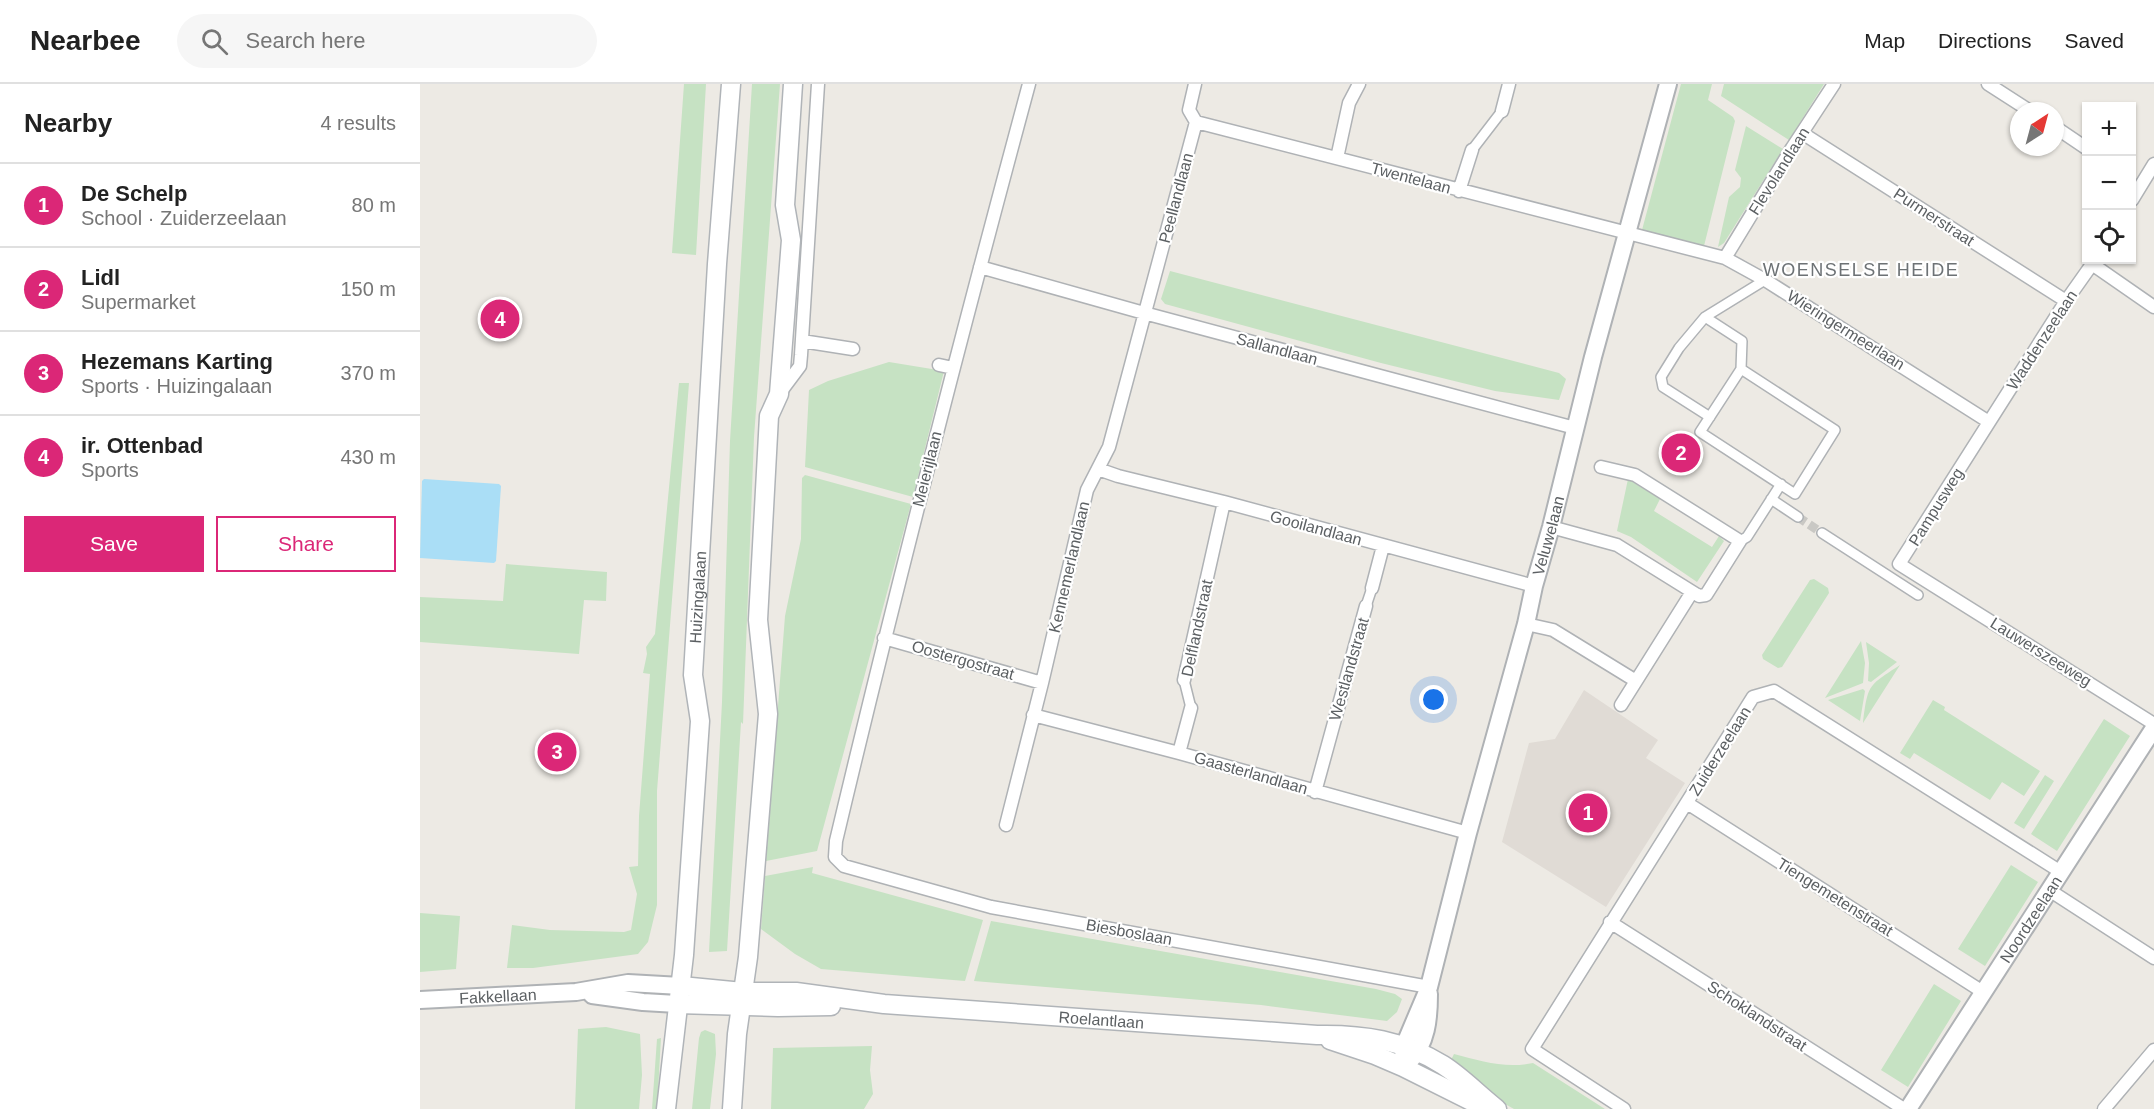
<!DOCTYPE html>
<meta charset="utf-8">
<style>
:root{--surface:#fff;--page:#f6f6f6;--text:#222;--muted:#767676;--line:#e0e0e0;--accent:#db2777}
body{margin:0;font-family:Helvetica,sans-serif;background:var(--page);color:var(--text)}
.controls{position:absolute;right:18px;top:18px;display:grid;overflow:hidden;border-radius:0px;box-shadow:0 2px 4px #0004}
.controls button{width:54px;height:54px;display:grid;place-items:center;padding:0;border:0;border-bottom:2px solid var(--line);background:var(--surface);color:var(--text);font:30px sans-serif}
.compass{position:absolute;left:1590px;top:18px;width:54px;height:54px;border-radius:50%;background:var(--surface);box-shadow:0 2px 4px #0004;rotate:36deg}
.you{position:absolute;left:1014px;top:616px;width:21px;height:21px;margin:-15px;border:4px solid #fff;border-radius:50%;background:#1a73e8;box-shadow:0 0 0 9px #1a73e833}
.badge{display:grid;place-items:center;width:39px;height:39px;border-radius:50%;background:var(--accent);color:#fff;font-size:20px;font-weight:700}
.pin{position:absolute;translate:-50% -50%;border:3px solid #fff;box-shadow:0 2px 6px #0006}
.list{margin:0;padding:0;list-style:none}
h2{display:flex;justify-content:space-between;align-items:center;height:78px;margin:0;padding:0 24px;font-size:26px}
h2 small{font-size:20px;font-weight:400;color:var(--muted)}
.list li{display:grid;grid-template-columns:39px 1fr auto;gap:18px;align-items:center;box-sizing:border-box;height:84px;padding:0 24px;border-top:2px solid var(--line)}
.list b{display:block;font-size:22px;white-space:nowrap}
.list p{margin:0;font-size:20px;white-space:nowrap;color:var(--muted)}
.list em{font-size:20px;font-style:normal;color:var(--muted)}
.actions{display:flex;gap:12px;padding:18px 24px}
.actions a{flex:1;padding:14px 0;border:2px solid var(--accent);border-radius:0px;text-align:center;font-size:21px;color:var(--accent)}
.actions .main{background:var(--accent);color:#fff}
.icon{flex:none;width:33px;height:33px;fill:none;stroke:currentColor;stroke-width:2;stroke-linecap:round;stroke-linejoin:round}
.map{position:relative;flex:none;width:1734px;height:1025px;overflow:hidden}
header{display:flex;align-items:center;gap:36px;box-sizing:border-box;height:84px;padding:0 30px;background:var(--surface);border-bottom:2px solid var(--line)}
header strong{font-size:28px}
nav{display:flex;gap:33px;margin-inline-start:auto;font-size:21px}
.search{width:420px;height:54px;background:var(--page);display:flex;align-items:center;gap:15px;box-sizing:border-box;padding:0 21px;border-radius:33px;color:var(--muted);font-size:22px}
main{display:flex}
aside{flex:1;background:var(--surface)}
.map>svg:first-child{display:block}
.education{fill:#e0dbd5}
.green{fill:#c6e2c3}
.water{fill:#aadef6}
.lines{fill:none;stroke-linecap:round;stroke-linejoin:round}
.pedestrian-tunnel{stroke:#c9c8c4;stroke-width:9;stroke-dasharray:9 4.5;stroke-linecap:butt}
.pedestrian-casing{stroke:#afb2b5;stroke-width:12}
.minor-casing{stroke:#afb2b5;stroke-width:15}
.tertiary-casing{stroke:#afb2b5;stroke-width:20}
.secondary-casing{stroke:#b0b4b8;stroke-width:21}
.pedestrian{stroke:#fff;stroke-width:9}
.minor{stroke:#fff;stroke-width:12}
.tertiary{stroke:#fff;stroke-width:16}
.secondary{stroke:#fff;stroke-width:18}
.labels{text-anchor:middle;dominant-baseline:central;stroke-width:4.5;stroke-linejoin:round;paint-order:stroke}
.street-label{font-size:16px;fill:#5c6063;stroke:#fff}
.neighbourhood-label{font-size:18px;letter-spacing:1.5px;fill:#6d7275;stroke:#fff}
</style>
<header>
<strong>Nearbee</strong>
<div class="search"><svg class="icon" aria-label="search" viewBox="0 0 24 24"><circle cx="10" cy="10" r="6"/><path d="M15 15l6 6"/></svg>Search here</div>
<nav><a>Map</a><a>Directions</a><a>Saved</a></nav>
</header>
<main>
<aside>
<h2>Nearby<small>4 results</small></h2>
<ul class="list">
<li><span class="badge">1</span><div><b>De Schelp</b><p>School · Zuiderzeelaan</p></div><em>80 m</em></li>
<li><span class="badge">2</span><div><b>Lidl</b><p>Supermarket</p></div><em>150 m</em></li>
<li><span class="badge">3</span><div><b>Hezemans Karting</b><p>Sports · Huizingalaan</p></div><em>370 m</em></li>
<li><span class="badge">4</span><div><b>ir. Ottenbad</b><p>Sports</p></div><em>430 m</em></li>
</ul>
<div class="actions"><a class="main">Save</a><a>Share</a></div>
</aside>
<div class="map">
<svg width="1734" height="1025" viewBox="0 0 1734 1025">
<rect width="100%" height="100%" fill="#edeae4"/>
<path class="education" d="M1164,606L1238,656L1226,674L1265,699L1186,823L1082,758L1109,659L1135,655Z"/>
<path class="green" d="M264,0H286L276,171L252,169Z
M332,0H360L334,353L323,640L321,638L307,867L289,868L302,618L310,357Z
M1261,0H1292L1288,16L1313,33L1315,37L1284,162L1222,146Z
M1304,0H1404L1369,56L1301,12Z
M1326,42L1363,65L1304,159L1298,163L1309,113L1320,103L1321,94L1315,86Z
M750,187L1139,289L1146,295L1139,316L1075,307L961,279L745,220L741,215Z
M469,278L524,287L493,413L385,383L389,306L408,297Z
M259,299H269L237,707V821L228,858L218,870L113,884H87L92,841L130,846L204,848L211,846L217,810L209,783L218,782L219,732L230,590L223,589L227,570L226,563L235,550Z
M385,391L491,420L397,767L346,777L365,532L381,455L382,394Z
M1208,395L1240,415L1234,427L1292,463L1299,452L1304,457L1277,498L1211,453L1197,447Z
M86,480L187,488L186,517L164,516L159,570L0,558V513L83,517Z
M1394,495L1408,504L1409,509L1362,583L1358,584L1343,575L1342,571L1390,496Z
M1441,557L1445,579L1443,599L1405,614Z
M1446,558L1477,578L1451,598L1448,597L1449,579Z
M1480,581L1443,639C1448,600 1448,602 1480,581Z
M1443,605L1445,607L1440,637L1408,616Z
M1513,616L1525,623L1524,626L1620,687L1604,712L1582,698L1570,716L1494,669L1490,675L1480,669Z
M1684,635L1710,652L1637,767L1611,750Z
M1625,691L1634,697L1604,745L1594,739Z
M1591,781L1618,798L1565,882L1538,865Z
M393,783L392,789L563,836L545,897L401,885L375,870L341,845L345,792Z
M0,829L40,832L36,885L0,888Z
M571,837L956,905L975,910L982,915L977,928L967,937L841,921L554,897Z
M1514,900L1541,917L1488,1003L1461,986Z
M186,943L220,950L222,991L219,1025H155L158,945Z
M285,946L295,950L296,970L290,1025H272L279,954L281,948Z
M241,954L237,1025H232L237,955Z
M452,962L450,986L453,1010L444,1025H351L353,964Z
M1034,970C1061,977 1085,985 1113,979L1185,1025H1094L1047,999L1031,976Z"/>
<path class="water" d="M4,395L79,400L81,402L76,477L74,479L0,474L2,397Z"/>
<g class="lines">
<path class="pedestrian-tunnel" d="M1378,433L1402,449"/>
<g class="pedestrian-casing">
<path id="pedestrian" d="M1052,66L1082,27
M1285,233L1322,257L1321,285
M1321,285L1415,346L1375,410L1280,348Z
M1290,333L1243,303L1241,293L1259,264L1285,233L1345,196
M1351,415L1378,433
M1402,449L1498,511
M1320,457L1327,453L1361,400
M946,522L952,504
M764,596L771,624"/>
</g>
<g class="minor-casing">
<path id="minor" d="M609,0C541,252 476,504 416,757L415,773L424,782L571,823L1009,903
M1568,0L1610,27
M1082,27L1089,0
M776,38L1305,174L1345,196L1569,338
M1635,43L1666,64
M1382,49L1646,217
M917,74L929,19L939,0
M1039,107L1052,66
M1712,116L1734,80
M1305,174L1372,64L1414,0
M1675,176L1646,217L1479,480L1734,640
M1672,180L1734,223
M560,183L724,229L1155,344
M382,257L433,265
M519,281L533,284
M359,310L380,282L381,271L398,0
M678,385L698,392L804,418L1114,502
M1131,443L1197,461L1279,512L1286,511L1320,457L1215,391L1181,383
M952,504L963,462
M1106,540L1133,546L1216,597
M464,554L622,599
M764,596L804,418
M1201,621L1272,508
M613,631L759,669L1048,749
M759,669L771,624
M895,708L946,522
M1267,719L1563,908
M586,741L622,599L667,406L689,363L776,38L769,26L775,0
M1629,806L1734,874
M1190,838L1484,1025
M1204,1025L1112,965L1333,613L1354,607L1641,788
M1684,1025L1734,966"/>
</g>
<g class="tertiary-casing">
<g id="tertiary">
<path d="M172,911L223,918L257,920"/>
<path id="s1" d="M0,916L156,908L208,899L261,902"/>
<path id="s2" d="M983,974L984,962L1009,903L1048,749L1106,540L1114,502L1131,443L1173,273L1248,0"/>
<path d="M989,978C1007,960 1009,934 1009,910"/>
<path id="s3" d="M1488,1025L1734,644"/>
</g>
</g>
<g class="secondary-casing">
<g id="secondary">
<path id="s4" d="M261,902L323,908H376L464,920L897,951C943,950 983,956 1023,981C1042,993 1059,1011 1077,1025"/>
<path d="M257,920L358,923L411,922"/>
<path d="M910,956L955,971L983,983L1063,1023"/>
<path id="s5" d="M246,1025L264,871L280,637L273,591L297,180L311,0"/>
<path d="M312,1025L317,950L328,873L348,630L338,536L349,332L359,310L371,156L365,121L373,0"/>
</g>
</g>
<use href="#pedestrian" class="pedestrian"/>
<use href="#minor" class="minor"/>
<use href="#tertiary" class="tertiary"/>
<use href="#secondary" class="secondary"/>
</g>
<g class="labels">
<g class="street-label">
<text transform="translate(1359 87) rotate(-58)">Flevolandlaan</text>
<text transform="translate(991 94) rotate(15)">Twentelaan</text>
<text transform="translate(756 114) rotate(-75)">Peellandlaan</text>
<text transform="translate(1514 133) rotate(33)">Purmerstraat</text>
<text transform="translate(1426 246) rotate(32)">Wieringermeerlaan</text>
<text transform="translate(1622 256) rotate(-57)">Waddenzeelaan</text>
<text transform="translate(857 265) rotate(15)">Sallandlaan</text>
<text transform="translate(507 385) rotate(-76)">Meierijlaan</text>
<text transform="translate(1516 423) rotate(-58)">Pampusweg</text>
<text transform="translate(896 444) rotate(15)">Gooilandlaan</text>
<text stroke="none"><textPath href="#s2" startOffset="543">Veluwelaan</textPath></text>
<text transform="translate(649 483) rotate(-77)">Kennemerlandlaan</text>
<text stroke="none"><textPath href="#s5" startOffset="514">Huizingalaan</textPath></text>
<text transform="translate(777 544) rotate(-78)">Delflandstraat</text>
<text transform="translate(1621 568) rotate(32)">Lauwerszeeweg</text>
<text transform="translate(543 576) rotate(16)">Oostergostraat</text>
<text transform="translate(929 585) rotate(-74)">Westlandstraat</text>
<text transform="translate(1300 667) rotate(-58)">Zuiderzeelaan</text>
<text transform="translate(831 689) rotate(16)">Gaasterlandlaan</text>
<text transform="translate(1415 813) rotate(32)">Tiengemetenstraat</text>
<text stroke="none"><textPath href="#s3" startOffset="226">Noordzeelaan</textPath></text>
<text transform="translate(709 848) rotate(10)">Biesboslaan</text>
<text stroke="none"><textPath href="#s1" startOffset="78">Fakkellaan</textPath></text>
<text transform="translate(1337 932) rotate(33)">Schoklandstraat</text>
<text stroke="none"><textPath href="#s4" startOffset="422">Roelantlaan</textPath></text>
</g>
<g class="neighbourhood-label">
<text x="1441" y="186">WOENSELSE HEIDE</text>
</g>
</g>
</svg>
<div class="controls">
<button>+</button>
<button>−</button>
<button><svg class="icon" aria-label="locate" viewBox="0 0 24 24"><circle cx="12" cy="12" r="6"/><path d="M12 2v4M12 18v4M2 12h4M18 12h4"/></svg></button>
</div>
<svg class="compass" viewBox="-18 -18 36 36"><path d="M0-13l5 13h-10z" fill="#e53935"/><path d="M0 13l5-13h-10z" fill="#767676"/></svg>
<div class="you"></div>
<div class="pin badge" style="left:1168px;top:729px">1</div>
<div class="pin badge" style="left:1261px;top:369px">2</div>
<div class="pin badge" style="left:137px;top:668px">3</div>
<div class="pin badge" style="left:80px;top:235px">4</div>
</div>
</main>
